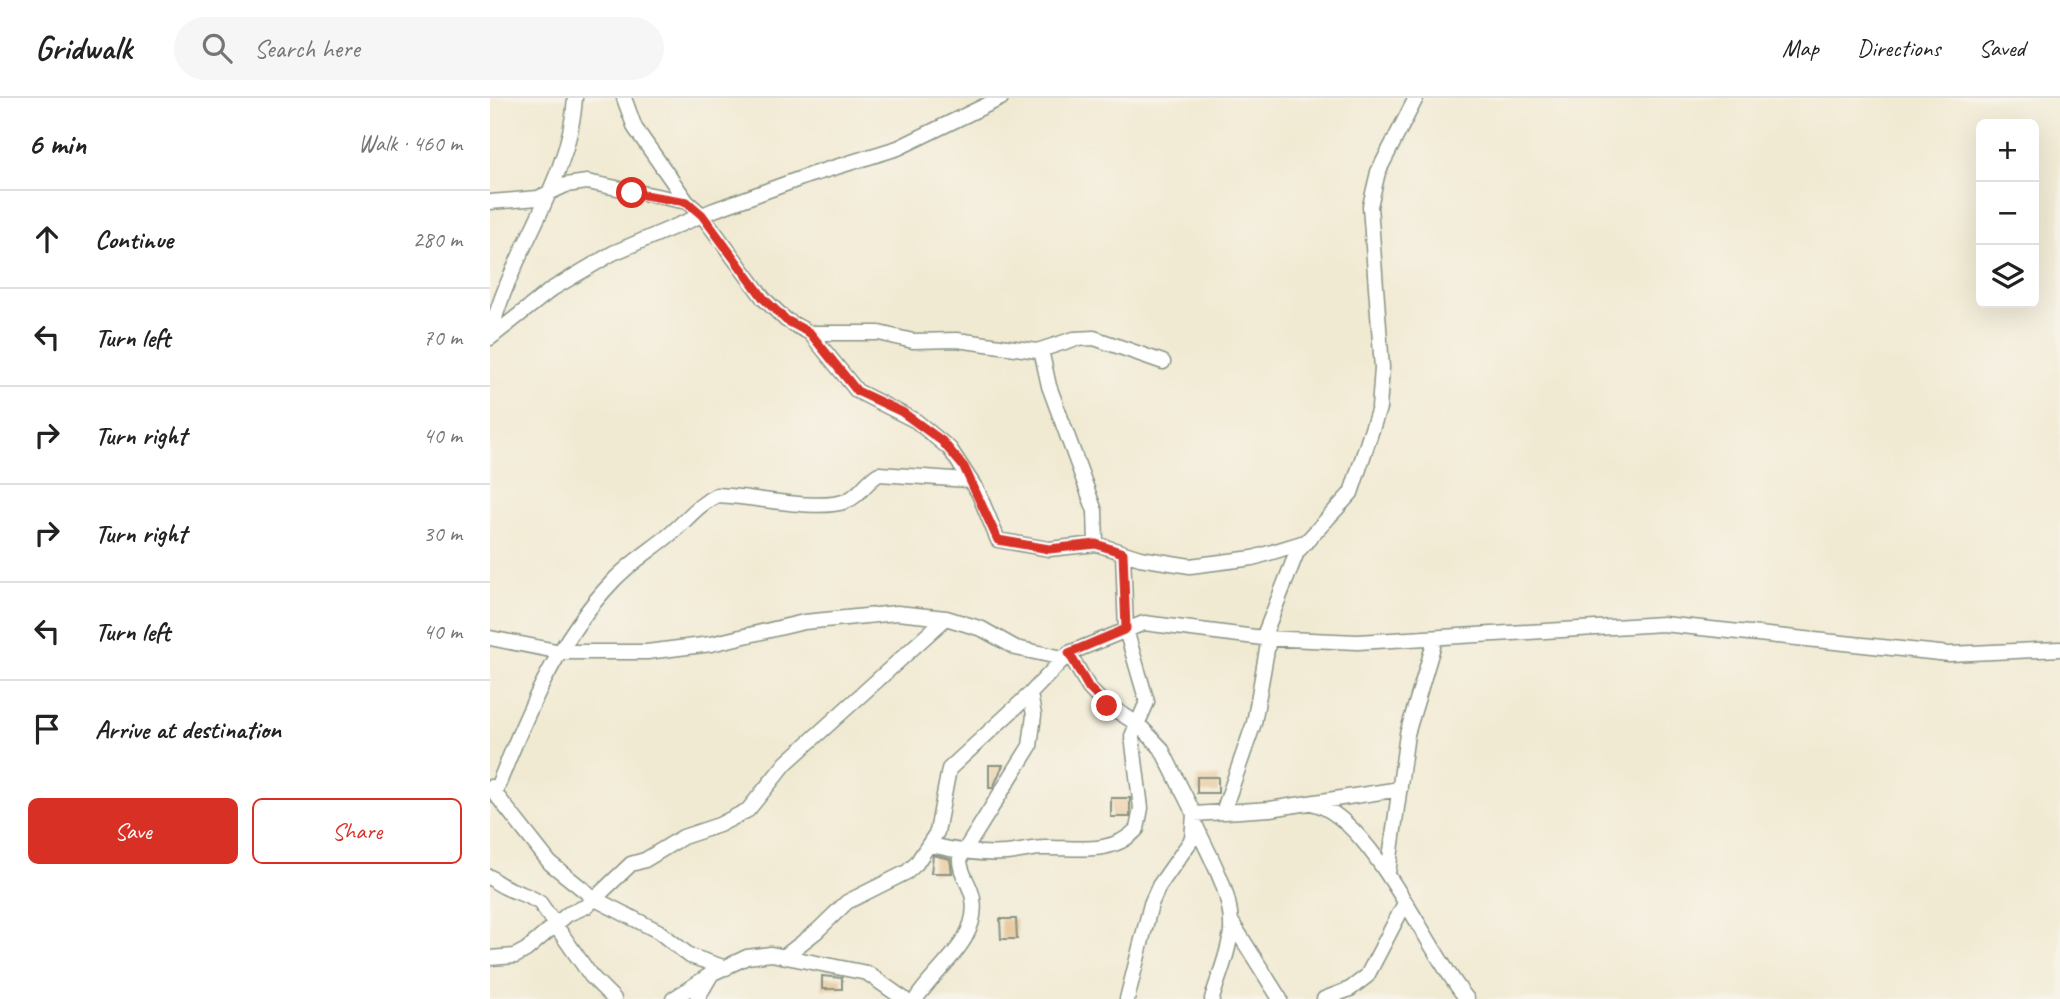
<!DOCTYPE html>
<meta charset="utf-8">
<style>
:root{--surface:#fff;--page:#f6f6f6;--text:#222;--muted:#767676;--line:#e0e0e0;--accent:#d93025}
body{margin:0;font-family:Caveat,sans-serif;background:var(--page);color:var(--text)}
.controls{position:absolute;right:21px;top:21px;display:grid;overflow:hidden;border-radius:10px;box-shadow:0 7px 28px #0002}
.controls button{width:63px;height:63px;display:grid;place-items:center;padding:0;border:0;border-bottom:2px solid var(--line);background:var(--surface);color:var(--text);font:35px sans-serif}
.stop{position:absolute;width:21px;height:21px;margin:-16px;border:5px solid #d93025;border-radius:50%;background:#fff}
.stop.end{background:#d93025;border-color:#fff;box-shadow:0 2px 7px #0008}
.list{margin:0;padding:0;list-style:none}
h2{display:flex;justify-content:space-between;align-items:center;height:91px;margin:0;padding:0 28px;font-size:30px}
h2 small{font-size:23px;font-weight:400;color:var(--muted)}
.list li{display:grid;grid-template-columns:46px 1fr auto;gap:21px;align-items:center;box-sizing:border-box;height:98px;padding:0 28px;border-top:2px solid var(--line)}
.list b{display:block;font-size:26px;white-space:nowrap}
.list em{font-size:23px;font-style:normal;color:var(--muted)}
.actions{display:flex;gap:14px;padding:21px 28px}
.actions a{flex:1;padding:16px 0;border:2px solid var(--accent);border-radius:10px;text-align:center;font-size:24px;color:var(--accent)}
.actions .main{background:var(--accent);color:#fff}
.icon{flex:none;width:38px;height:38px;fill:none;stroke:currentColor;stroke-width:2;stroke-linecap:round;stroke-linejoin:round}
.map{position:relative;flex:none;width:1570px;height:901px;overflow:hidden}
header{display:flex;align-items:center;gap:42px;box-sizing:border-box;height:98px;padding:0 35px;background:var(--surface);border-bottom:2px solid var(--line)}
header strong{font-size:33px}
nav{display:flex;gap:38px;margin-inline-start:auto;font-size:24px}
.search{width:490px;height:63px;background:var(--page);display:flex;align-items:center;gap:18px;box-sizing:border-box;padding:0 24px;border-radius:38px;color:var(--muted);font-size:26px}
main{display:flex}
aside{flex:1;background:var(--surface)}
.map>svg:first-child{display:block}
.building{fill:#e4bc86}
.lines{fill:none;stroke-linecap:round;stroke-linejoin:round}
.street-casing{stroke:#889484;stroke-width:17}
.street{stroke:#fff;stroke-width:14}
.route{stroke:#d93025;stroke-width:9}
</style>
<header>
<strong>Gridwalk</strong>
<div class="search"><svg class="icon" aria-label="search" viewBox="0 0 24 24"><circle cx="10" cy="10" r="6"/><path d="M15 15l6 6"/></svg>Search here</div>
<nav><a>Map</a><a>Directions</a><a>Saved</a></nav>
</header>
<main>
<aside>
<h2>6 min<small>Walk · 460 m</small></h2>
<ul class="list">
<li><svg class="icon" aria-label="ahead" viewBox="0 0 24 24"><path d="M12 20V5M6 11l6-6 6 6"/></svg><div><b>Continue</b></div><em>280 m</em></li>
<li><svg class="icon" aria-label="left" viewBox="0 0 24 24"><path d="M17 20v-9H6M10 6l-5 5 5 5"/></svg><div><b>Turn left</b></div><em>70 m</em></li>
<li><svg class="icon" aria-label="right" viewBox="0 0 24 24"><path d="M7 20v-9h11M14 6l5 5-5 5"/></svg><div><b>Turn right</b></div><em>40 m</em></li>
<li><svg class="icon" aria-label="right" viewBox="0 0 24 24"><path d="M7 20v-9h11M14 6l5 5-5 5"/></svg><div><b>Turn right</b></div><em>30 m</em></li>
<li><svg class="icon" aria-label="left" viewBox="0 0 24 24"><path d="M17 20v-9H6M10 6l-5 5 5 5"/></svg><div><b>Turn left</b></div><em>40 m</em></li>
<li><svg class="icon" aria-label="arrive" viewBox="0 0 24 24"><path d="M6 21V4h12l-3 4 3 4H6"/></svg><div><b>Arrive at destination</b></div></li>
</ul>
<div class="actions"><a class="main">Save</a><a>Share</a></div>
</aside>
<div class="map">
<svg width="1570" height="901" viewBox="0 0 1570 901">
<rect width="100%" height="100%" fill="#f7f3e8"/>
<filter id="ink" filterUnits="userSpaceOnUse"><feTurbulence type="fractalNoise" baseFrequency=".0143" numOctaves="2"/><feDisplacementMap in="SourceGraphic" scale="14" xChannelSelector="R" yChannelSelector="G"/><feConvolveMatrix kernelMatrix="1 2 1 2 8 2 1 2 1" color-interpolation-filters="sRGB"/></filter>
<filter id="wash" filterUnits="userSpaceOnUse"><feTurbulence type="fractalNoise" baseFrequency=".00686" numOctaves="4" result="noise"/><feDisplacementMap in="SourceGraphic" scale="28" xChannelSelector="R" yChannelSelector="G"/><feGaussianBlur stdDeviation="1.57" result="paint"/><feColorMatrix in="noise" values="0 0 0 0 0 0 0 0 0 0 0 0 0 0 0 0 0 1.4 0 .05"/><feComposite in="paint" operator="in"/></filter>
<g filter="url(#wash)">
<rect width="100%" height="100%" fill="#f1ead3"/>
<g id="blocks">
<path class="building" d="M499,667H513L503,690H499Z
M707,679H728V695H707Z
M621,700H640V719H621Z
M443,757L460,761L462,775H441Z
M510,821H526L527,841H511Z
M332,878L352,880V891H332Z"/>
</g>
</g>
<g filter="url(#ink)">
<use href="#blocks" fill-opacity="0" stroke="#889484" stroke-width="2"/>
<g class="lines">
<g class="street-casing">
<path id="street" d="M134,0L145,30L197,104L212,117L274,201L296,222L320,235H389L423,243L467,242L547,253L584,241L604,240L673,264
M0,104L48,100L76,87L97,84L197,104
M320,235L367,293L426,323L460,351L488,394L508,442L559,451L606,446L650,460L700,468L763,460L815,444
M0,239C18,157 80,85 85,0
M0,240L62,191L123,155L224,112L320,77L408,50L511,0
M551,252L559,288L605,413L606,446
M0,540L71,554H157L221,546L314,524L407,515L456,520L492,531L526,550L573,560
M773,540L807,454L861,395L889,310L892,270L880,108L888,74L926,0
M579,555L599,590L610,602L649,627L671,650L704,716L702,741L669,788L661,806L637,901
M0,689L60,765L105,801L168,833L200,858L236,870
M5,695C35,619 67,541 124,482C140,465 161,452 178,438C195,424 207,407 227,397C261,398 328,414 356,403C370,398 376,383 389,376L478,382
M821,705C881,717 937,854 977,901
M733,714L764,625L779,540
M704,716L780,711L910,691
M705,726C720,759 743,796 741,833C739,856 728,879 722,901
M441,747C466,753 490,757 516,755C529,754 541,750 554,750C587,749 622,758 647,731L651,710L642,638L657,604L636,532L633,455
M898,775L917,636L945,542
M0,779C14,793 35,794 50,805L101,878L124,901
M741,823L790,901
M295,858L327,833L357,804L417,774L426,766L447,734L459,671L540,596L579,555L654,525L773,540L868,544L1173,526L1459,556L1570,551
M0,860L25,858L36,852L78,816L97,808L141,766L155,762L193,739L229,727L258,712L296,665L456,520
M183,901L221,876L257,859L281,856L377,875L414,901
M207,901L221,877
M426,901C446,870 490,842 483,801C481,786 469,775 470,760L540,648L544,617L540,596
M834,901L860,891L877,878L915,805"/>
</g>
<use href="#street" class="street"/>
</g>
</g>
<g class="lines" filter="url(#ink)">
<path class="route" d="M142,95L197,104L212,117L274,201L296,222L320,235L367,293L412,314L452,343L474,369L508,442L559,451L606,446L633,455L636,531L579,555L599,590L617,608"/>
</g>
</svg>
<div class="controls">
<button>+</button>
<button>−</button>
<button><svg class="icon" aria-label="layers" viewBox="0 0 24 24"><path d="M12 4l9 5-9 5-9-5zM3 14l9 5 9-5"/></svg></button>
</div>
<div class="stop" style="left:142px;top:95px"></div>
<div class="stop end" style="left:617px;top:608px"></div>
</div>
</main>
